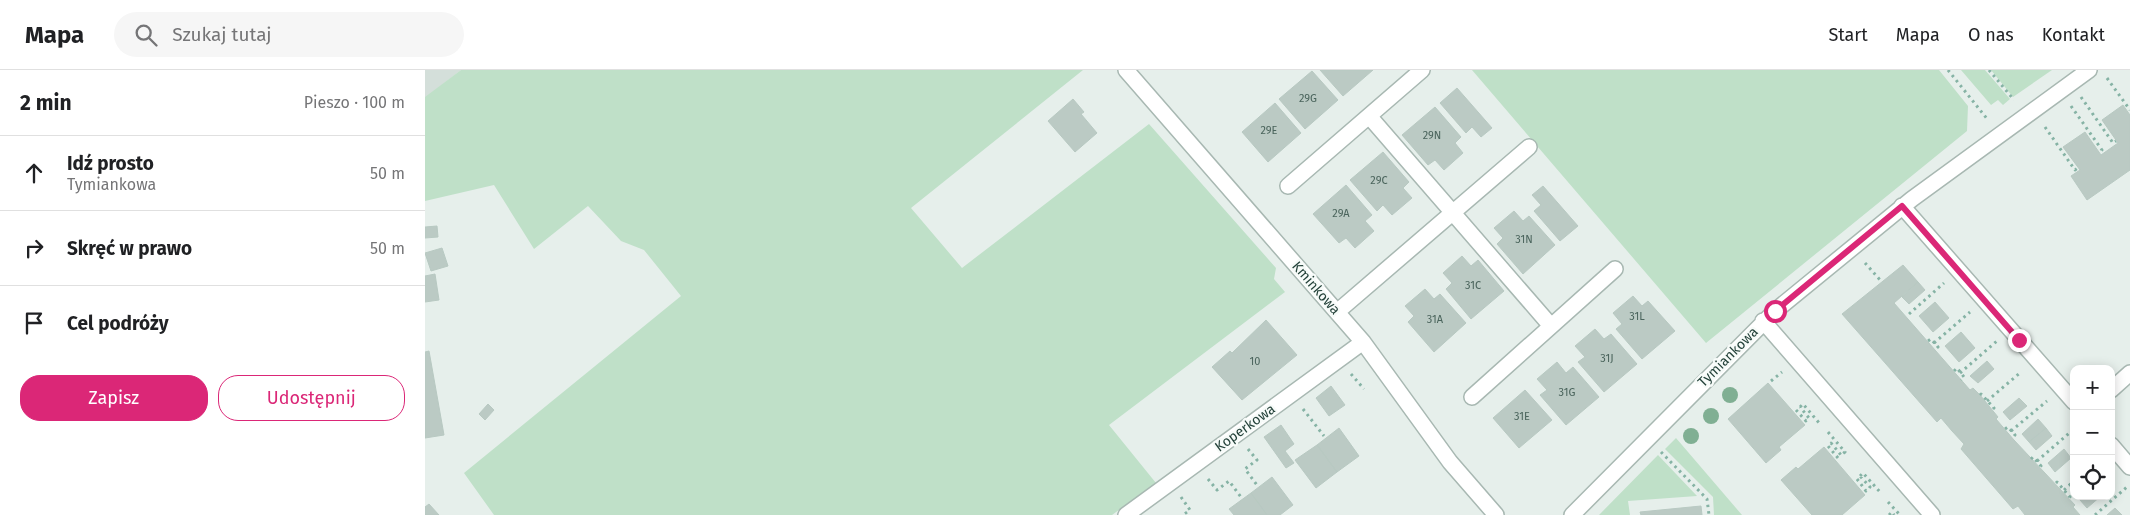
<!DOCTYPE html>
<html lang="pl">
<meta charset="utf-8">
<style>
:root{--surface:#fff;--page:#f6f6f6;--text:#202124;--muted:#757577;--line:#e0e0e0;--accent:#db2777}
body{margin:0;font-family:"Fira Sans",sans-serif;background:var(--page);color:var(--text)}
.controls{position:absolute;right:15px;bottom:15px;display:grid;overflow:hidden;border-radius:10px;box-shadow:0 2px 12px #0003}
.controls button{width:45px;height:45px;display:grid;place-items:center;padding:0;border:0;border-bottom:1px solid var(--line);background:var(--surface);color:var(--text);font:25px sans-serif}
.stop{position:absolute;width:15px;height:15px;margin:-11px;border:4px solid #db2777;border-radius:50%;background:#fff}
.stop.end{background:#db2777;border-color:#fff;box-shadow:0 1px 5px #0008}
.list{margin:0;padding:0;list-style:none}
h2{display:flex;justify-content:space-between;align-items:center;height:65px;margin:0;padding:0 20px;font-size:21px}
h2 small{font-size:16px;font-weight:400;color:var(--muted)}
.list li{display:grid;grid-template-columns:32px 1fr auto;gap:15px;align-items:center;box-sizing:border-box;height:75px;padding:0 20px;border-top:1px solid var(--line)}
.list b{display:block;font-size:19px;white-space:nowrap}
.list p{margin:0;font-size:16px;white-space:nowrap;color:var(--muted)}
.list em{font-size:16px;font-style:normal;color:var(--muted)}
.actions{display:flex;gap:10px;padding:15px 20px}
.actions a{flex:1;padding:11px 0;border:1px solid var(--accent);border-radius:20px;text-align:center;font-size:18px;color:var(--accent)}
.actions .main{background:var(--accent);color:#fff}
.icon{flex:none;width:28px;height:28px;fill:none;stroke:currentColor;stroke-width:2;stroke-linecap:round;stroke-linejoin:round}
.map{position:relative;flex:none;width:1705px;height:445px;overflow:hidden}
header{display:flex;align-items:center;gap:30px;box-sizing:border-box;height:70px;padding:0 25px;background:var(--surface);border-bottom:1px solid var(--line)}
header strong{font-size:24px}
nav{display:flex;gap:28px;margin-inline-start:auto;font-size:18px}
.search{width:350px;height:45px;background:var(--page);display:flex;align-items:center;gap:12px;box-sizing:border-box;padding:0 18px;border-radius:28px;color:var(--muted);font-size:19px}
main{display:flex}
aside{flex:1;background:var(--surface)}
.map>svg:first-child{display:block}
.built{fill:#d4dfda}
.green{fill:#bfe0c8}
.building{fill:#bbcac4;stroke:#b8c9c2}
.lines{fill:none;stroke-linecap:round;stroke-linejoin:round}
.minor-casing{stroke:#a8b8b2;stroke-width:18}
.path{stroke:#86b3a5;stroke-width:3;stroke-dasharray:2.5 4;stroke-linecap:butt}
.minor{stroke:#fff;stroke-width:15}
.tree{fill:#80af93}
.route{stroke:#db2777;stroke-width:6}
.labels{text-anchor:middle;dominant-baseline:central;stroke-width:4.5;stroke-linejoin:round;paint-order:stroke}
.number-label{font-size:11px;fill:#4a645c}
.street-label{font-size:14px;fill:#24423a;stroke:#f7fbf9}
</style>
<header>
<strong>Mapa</strong>
<div class="search"><svg class="icon" aria-label="search" viewBox="0 0 24 24"><circle cx="10" cy="10" r="6"/><path d="M15 15l6 6"/></svg>Szukaj tutaj</div>
<nav><a>Start</a><a>Mapa</a><a>O nas</a><a>Kontakt</a></nav>
</header>
<main>
<aside>
<h2>2 min<small>Pieszo · 100 m</small></h2>
<ul class="list">
<li><svg class="icon" aria-label="ahead" viewBox="0 0 24 24"><path d="M12 20V5M6 11l6-6 6 6"/></svg><div><b>Idź prosto</b><p>Tymiankowa</p></div><em>50 m</em></li>
<li><svg class="icon" aria-label="right" viewBox="0 0 24 24"><path d="M7 20v-9h11M14 6l5 5-5 5"/></svg><div><b>Skręć w prawo</b></div><em>50 m</em></li>
<li><svg class="icon" aria-label="arrive" viewBox="0 0 24 24"><path d="M6 21V4h12l-3 4 3 4H6"/></svg><div><b>Cel podróży</b></div></li>
</ul>
<div class="actions"><a class="main">Zapisz</a><a>Udostępnij</a></div>
</aside>
<div class="map">
<svg width="1705" height="445" viewBox="0 0 1705 445">
<rect width="100%" height="100%" fill="#e6efeb"/>
<path class="built" d="M0,0H36L0,28Z"/>
<path class="green" d="M36,0H658L486,138L537,198L724,54L851,198L849,209L860,222L684,355L731,413L687,445H69L39,403L256,226L219,180L196,171L163,136L109,179L69,115L0,131V27Z
M1047,0H1514L1543,36L1542,61L1281,273Z
M1536,0H1560L1585,29L1578,35L1573,30L1566,35Z
M1566,0H1627L1588,27Z
M1251,368L1317,445H1289L1288,427L1240,379Z
M1233,385L1272,426L1203,431L1205,445H1174Z"/>
<path class="building" d="M895,0H948L918,26Z
M887,1L913,30L880,59L854,29Z
M1032,18L1067,58L1056,67L1047,57L1041,63L1015,33Z
M648,29L659,42L656,44L672,63L650,82L623,51Z
M850,33L876,63L843,92L817,62Z
M1698,35L1705,45V100L1662,130L1646,106L1655,100L1638,77L1660,62L1676,85L1693,73L1677,50Z
M1010,37L1036,67L1030,73L1038,83L1019,100L1010,90L1003,95L977,65Z
M958,82L984,112L978,118L987,128L967,145L958,135L952,141L925,110Z
M921,115L947,145L940,151L949,161L930,178L921,168L914,173L888,144Z
M1118,116L1153,156L1135,171L1109,141L1116,135L1107,125Z
M1089,141L1098,151L1104,146L1130,175L1098,204L1072,174L1078,168L1069,158Z
M12,156L13,167L0,168V157Z
M17,178L23,196L6,201L0,183Z
M1037,186L1046,196L1053,190L1079,221L1046,249L1021,219L1027,213L1018,203Z
M1478,195L1493,212L1469,233L1545,320L1548,318L1555,325L1573,347L1571,349L1589,370L1650,435L1648,437L1655,445H1600L1593,436L1588,439L1536,379L1539,374L1527,361L1516,348L1512,352L1417,244Z
M10,204L14,230L0,232V206Z
M1493,212L1500,220L1484,234L1477,227Z
M1000,219L1009,229L1015,224L1041,253L1009,282L983,252L989,246L980,236Z
M1208,226L1217,236L1223,231L1250,261L1217,289L1191,259L1197,254L1188,243Z
M1510,232L1524,248L1508,262L1494,246Z
M841,250L872,285L817,330L787,297L805,281L807,283Z
M1170,259L1179,269L1186,264L1212,294L1179,322L1153,292L1160,287L1150,276Z
M1536,262L1550,278L1534,292L1520,276Z
M4,281L19,365L0,368V282Z
M1562,291L1569,299L1553,313L1545,306Z
M1132,292L1141,303L1148,297L1174,327L1141,355L1115,325L1122,320L1112,309Z
M1343,313L1380,355L1354,377L1356,380L1341,393L1303,349Z
M906,316L920,335L904,346L891,328Z
M1100,320L1127,350L1094,378L1068,348Z
M1594,328L1602,336L1585,350L1578,342Z
M63,334L69,340L60,350L54,344Z
M1613,349L1621,358L1604,372L1597,364Z
M856,355L869,374L860,381L869,393L861,398L839,367Z
M914,358L934,386L912,402L892,375Z
M1621,358L1627,366L1611,380L1604,372Z
M892,375L912,402L891,418L870,390Z
M1399,377L1440,425L1417,445H1387L1356,410L1371,397L1373,399Z
M1639,379L1646,388L1630,402L1623,393Z
M847,407L868,435L855,445H842L826,423Z
M826,423L842,445H809L804,439Z
M1660,426H1676L1662,438L1655,430Z
M4,434L14,445H0V437Z
M1276,436L1277,445H1216L1215,442Z
M1690,438L1697,445H1682Z"/>
<g class="lines">
<g class="minor-casing">
<path id="minor" d="M701,0L938,272L1025,392L1071,445
M944,46L1126,256
M863,116L997,0
M1477,136L1649,332
M912,242L1104,77
M1338,251L1507,445
M1686,320L1705,303
M1047,327L1190,199
M1686,375L1705,397
M701,445L938,272
M1147,445L1350,241L1487,129L1664,0"/>
</g>
<path class="path" d="M1523,0L1563,50
M1564,0L1589,30
M1682,8L1705,40
M1656,27L1688,73L1691,71
M1646,36L1677,80L1674,82
M1620,57L1650,100L1653,98
M1440,193L1456,211
M1484,244L1519,213
M1503,271L1506,269L1513,277L1510,279
M1509,273L1545,242
M1529,301L1532,298L1539,307L1536,310
M1535,303L1572,271
M926,304L939,319
M1346,311L1357,302
M1555,325L1556,324L1569,338L1567,340
M1562,331L1596,302
M1375,337L1378,334L1395,354
M878,339L899,366
M1371,340L1381,351L1384,348L1375,337
M1580,359L1583,357L1590,365L1587,368
M1586,361L1622,331
M1403,362L1420,382L1416,385
M823,379L832,390L820,399L832,415
M1236,382L1282,429L1284,445
M1413,388L1403,376L1406,373L1416,385
M1606,389L1608,387L1616,396L1614,398
M1612,391L1649,359
M1435,406L1438,403L1455,422
M783,409L792,420L804,411L816,427
M1432,409L1441,421L1445,417L1435,406
M1631,413L1632,412L1645,427L1644,428
M1639,420L1649,411
M756,427L765,440L758,445
M1463,432L1475,445
M1464,445L1467,442L1469,445
M1670,445L1703,416"/>
<use href="#minor" class="minor"/>
</g>
<g class="tree">
<circle cx="1305" cy="325" r="8"/>
<circle cx="1286" cy="346" r="8"/>
<circle cx="1266" cy="366" r="8"/>
</g>
<g class="lines">
<path class="route" d="M1350,241L1477,136L1594,270"/>
</g>
<g class="labels">
<g class="number-label">
<text x="883" y="28">29G</text>
<text x="844" y="60">29E</text>
<text x="1007" y="65">29N</text>
<text x="954" y="110">29C</text>
<text x="916" y="143">29A</text>
<text x="1099" y="169">31N</text>
<text x="1048" y="215">31C</text>
<text x="1212" y="246">31L</text>
<text x="1010" y="249">31A</text>
<text x="1182" y="288">31J</text>
<text x="830" y="291">10</text>
<text x="1142" y="322">31G</text>
<text x="1097" y="346">31E</text>
</g>
<g class="street-label">
<text transform="translate(891 218) rotate(49)">Kminkowa</text>
<text transform="translate(1303 287) rotate(-45)">Tymiankowa</text>
<text transform="translate(820 358) rotate(-36)">Koperkowa</text>
</g>
</g>
</svg>
<div class="controls">
<button>+</button>
<button>−</button>
<button><svg class="icon" aria-label="locate" viewBox="0 0 24 24"><circle cx="12" cy="12" r="6"/><path d="M12 2v4M12 18v4M2 12h4M18 12h4"/></svg></button>
</div>
<div class="stop" style="left:1350px;top:241px"></div>
<div class="stop end" style="left:1594px;top:270px"></div>
</div>
</main>
